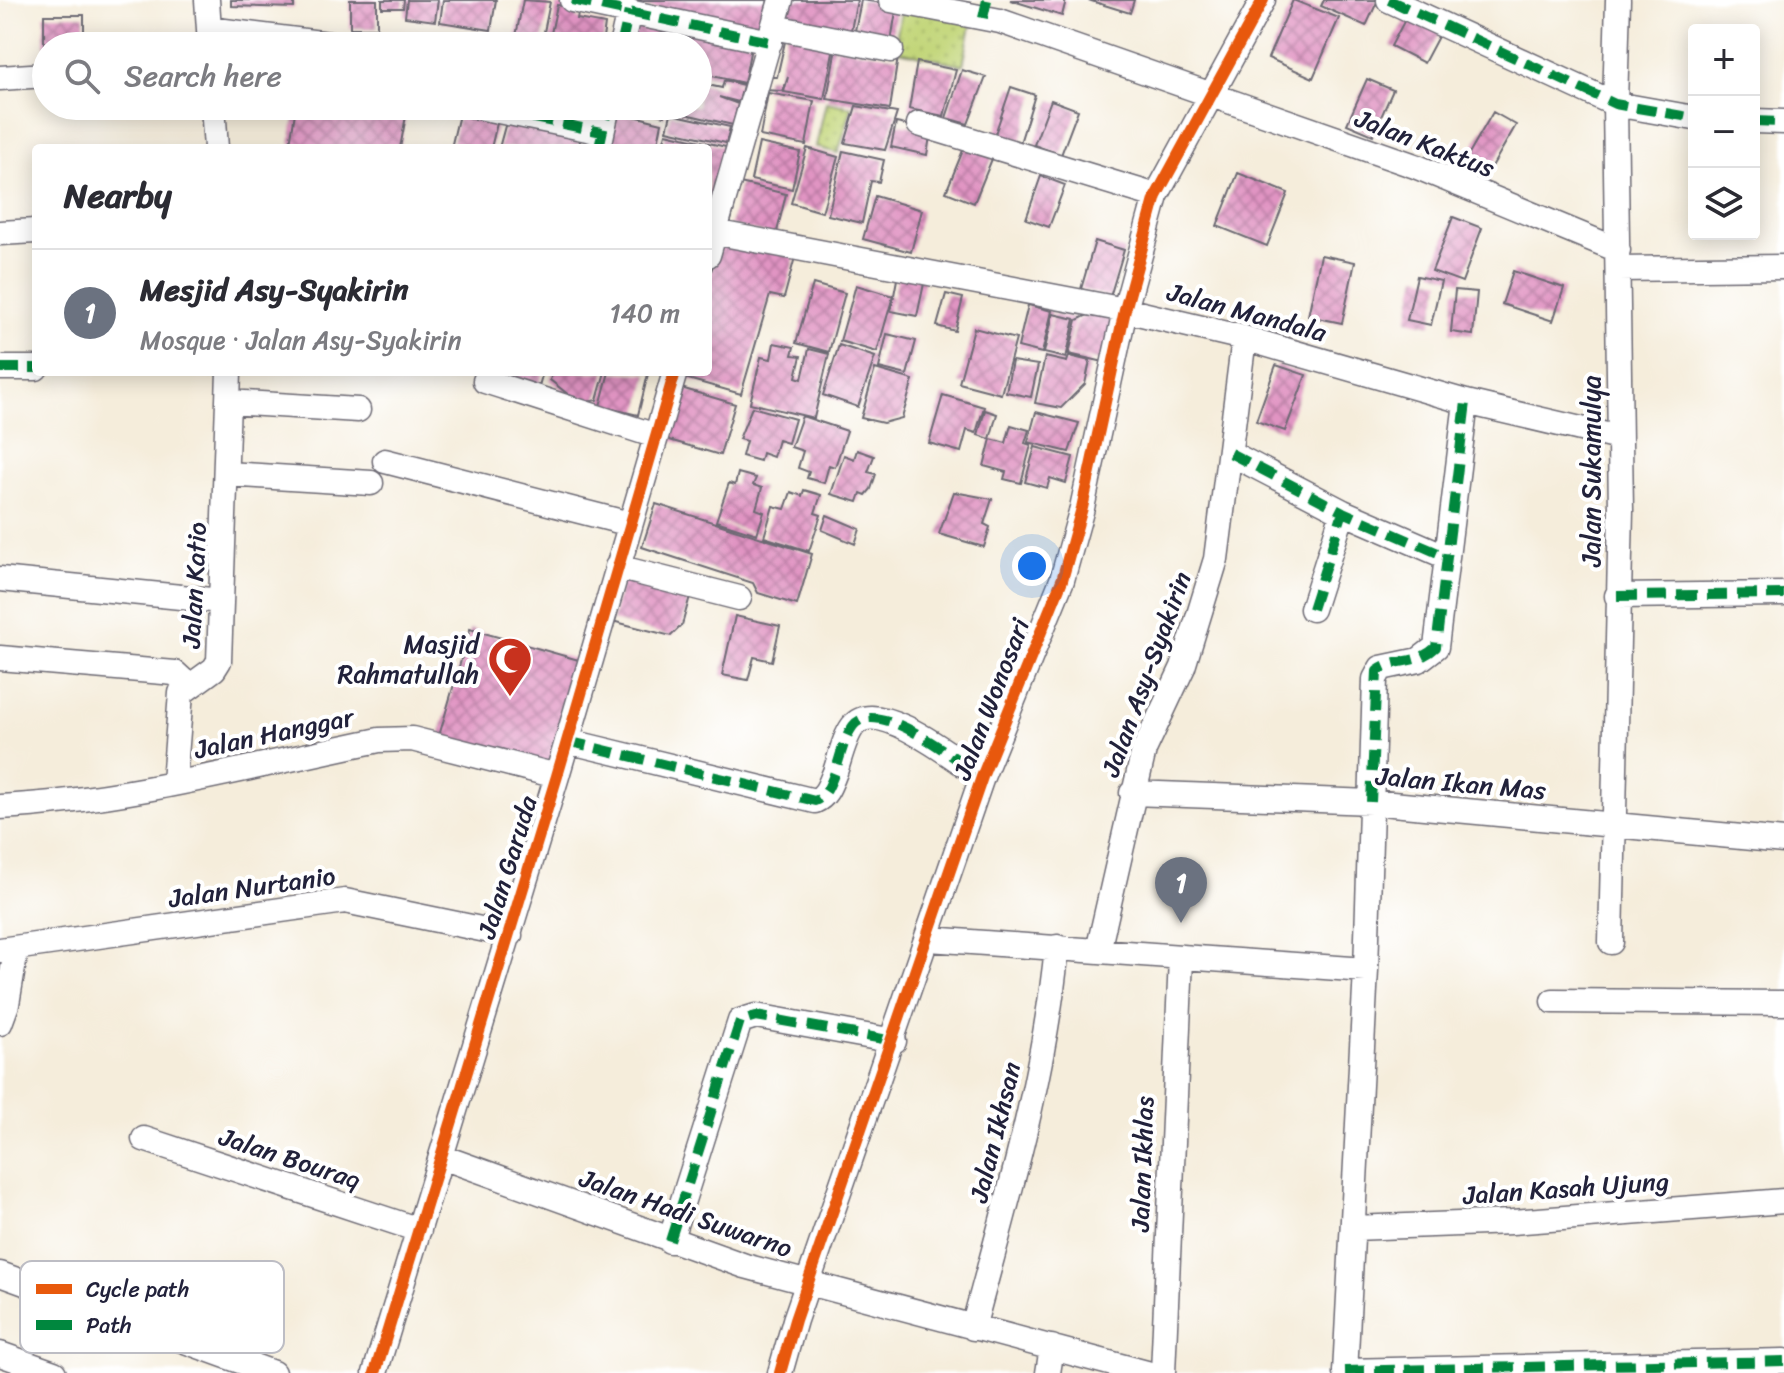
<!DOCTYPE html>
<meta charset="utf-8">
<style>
:root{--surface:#fff;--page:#f2f2f3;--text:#2b2b33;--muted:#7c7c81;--line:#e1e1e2;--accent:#db2777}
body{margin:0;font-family:Sriracha,sans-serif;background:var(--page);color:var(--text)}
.controls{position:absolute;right:24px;top:24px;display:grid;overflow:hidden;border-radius:8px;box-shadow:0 4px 20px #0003}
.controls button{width:72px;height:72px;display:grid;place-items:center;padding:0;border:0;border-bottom:2px solid var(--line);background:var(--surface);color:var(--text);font:40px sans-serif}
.you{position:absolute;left:1032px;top:566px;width:28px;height:28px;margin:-20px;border:6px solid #fff;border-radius:50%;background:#1a73e8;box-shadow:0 0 0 12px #1a73e833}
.badge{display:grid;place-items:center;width:52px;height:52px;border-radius:50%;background:var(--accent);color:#fff;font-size:26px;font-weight:700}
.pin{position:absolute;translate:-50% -66px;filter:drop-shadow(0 2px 4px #0008)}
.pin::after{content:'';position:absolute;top:42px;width:28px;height:24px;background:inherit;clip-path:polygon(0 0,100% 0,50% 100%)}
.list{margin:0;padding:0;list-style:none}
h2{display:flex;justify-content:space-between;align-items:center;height:104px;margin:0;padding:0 32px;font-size:34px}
h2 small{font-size:26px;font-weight:400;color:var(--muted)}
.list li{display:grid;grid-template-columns:52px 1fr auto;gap:24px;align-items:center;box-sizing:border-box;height:128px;padding:0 32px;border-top:2px solid var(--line)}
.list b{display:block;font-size:30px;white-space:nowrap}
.list p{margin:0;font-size:26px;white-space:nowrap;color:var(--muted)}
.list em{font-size:26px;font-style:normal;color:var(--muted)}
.icon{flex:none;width:44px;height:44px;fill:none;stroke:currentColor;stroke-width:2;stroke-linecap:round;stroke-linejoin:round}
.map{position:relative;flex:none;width:1784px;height:1373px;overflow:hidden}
.search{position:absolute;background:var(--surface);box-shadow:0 4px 20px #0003;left:32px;top:32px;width:680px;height:88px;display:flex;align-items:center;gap:20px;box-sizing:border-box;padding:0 28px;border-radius:44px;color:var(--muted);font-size:30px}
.panel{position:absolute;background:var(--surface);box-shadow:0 4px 20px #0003;left:32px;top:144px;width:680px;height:232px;border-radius:8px}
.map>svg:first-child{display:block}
.grass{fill:url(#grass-dots);stroke:#727c5a;stroke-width:2}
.building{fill:url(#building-cross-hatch)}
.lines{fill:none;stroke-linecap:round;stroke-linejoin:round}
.minor-casing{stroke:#6c6973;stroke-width:27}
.minor{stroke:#fff;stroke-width:24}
.quiet{stroke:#00873e;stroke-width:10;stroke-dasharray:20 10;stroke-linecap:butt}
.cycleway-casing{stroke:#fff;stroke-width:17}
.cycleway{stroke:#e8590c;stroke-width:12}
.labels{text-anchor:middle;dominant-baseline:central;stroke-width:8;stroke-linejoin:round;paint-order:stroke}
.street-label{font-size:26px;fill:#22223b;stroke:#fff}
.poi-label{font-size:26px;fill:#22223b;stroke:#fff;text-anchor:end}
.key{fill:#fff;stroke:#bdbdc4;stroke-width:2}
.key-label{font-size:22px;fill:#22223b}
</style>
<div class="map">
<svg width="1784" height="1373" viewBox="0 0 1784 1373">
<defs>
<pattern id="grass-dots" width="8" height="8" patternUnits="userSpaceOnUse" patternTransform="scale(2)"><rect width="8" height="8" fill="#c2d679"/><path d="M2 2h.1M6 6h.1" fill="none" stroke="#a6b76a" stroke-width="1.8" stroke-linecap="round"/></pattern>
<pattern id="building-cross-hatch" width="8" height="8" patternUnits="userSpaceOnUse" patternTransform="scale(2)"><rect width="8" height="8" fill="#e194c3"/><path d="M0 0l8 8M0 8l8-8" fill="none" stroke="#b678a0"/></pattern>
</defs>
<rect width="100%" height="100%" fill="#fff"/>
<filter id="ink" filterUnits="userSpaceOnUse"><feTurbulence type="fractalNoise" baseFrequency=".0125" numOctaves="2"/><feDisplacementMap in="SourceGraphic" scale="16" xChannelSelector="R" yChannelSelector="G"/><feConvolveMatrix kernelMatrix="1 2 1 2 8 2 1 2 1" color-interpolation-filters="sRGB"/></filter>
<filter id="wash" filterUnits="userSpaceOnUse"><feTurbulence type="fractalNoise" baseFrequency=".006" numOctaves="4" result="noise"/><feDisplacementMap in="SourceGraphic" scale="32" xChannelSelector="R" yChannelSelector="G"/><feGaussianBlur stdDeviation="1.8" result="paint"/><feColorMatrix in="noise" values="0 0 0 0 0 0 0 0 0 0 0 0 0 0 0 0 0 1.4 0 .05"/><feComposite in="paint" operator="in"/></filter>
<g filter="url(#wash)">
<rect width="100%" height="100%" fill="#f5eddb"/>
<path class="grass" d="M902,7L972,20L963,65L894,50Z
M826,102L852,107L838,153L816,147Z"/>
<g id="blocks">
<path class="building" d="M231,0H294V8L231,6Z
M350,0H377V28H350Z
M382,0H404L403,8H382Z
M407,0H438L435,21L405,17Z
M443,0H496L491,30L440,22Z
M523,0L550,2L542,42L516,36Z
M613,0H768L761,31Z
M786,0H857L849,40L781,27Z
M861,0L897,5L890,47L853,41Z
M1010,0H1066L1062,16Z
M1088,0H1134L1130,13Z
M1293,0L1339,18L1313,78L1268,58Z
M1324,0H1378L1366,26L1321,6Z
M557,5L579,9L577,19L605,24L602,46L549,43Z
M1409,12L1442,29L1424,63L1391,46Z
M44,15H84V46H44Z
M636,17L752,42L744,83L698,73V46H629Z
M787,33L835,41L824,99L784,92L788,77L783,91L764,90L767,77H777Z
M836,47L898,57L890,109L827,99Z
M917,62L956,70L944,116L909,109Z
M962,70L986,77L968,124L946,118Z
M1367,79L1393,90L1373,135L1347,124Z
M724,80L743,85L739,102L719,97L738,104L733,125L672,111L673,106H698V83L722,88Z
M1011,87L1035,95L1019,146L994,137Z
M768,93L814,101L806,145L760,136Z
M1051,100L1078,110L1061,155L1034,145Z
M296,106H345L406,116L400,148H313L290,144Z
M461,106L499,115L491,148H451Z
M541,106H583L580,120L540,112Z
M626,106H668L665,116Z
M856,106L897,113L885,150L845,143Z
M614,111L662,123L657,148H605Z
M1493,112L1516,125L1483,182L1460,169Z
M671,114L730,127L726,143L667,130Z
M508,115L582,134L578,148H499Z
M896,123L931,130L927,155L891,147Z
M666,133L726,147L709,214L708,148H662Z
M759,143L800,152L792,189L751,180Z
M966,143L994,154L974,203L946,192Z
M807,148L838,157L822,212L791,203Z
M843,151L884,160L879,182L871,181L862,223L828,215Z
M1238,173L1288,193L1267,246L1217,226Z
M1041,176L1065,185L1049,227L1026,219Z
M740,183L786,194L776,236L730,225Z
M875,196L922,210L911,252L863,239Z
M1453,217L1482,228L1462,282L1432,271Z
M721,237L795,257L784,298L770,295L741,394L681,377L682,372H708V282Z
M1095,241L1124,250L1110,297L1081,289Z
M1321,255L1355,262L1342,323L1308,316Z
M1513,271L1564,288L1553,321L1502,304Z
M898,274L925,279L917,316L891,311Z
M1417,276L1441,281L1431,325L1407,320Z
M813,284L845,293L829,352L796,343Z
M856,285L893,296L877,352L840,341Z
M1455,290L1477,292L1473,335L1451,332Z
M946,294L963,298L955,331L937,326Z
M1028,305L1052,311L1042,353L1018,347Z
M1092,313L1114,318L1104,362L1069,354L1077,320Z
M1053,314L1075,319L1066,358L1044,353Z
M974,328L1016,339L1001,394L959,383Z
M887,334L916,341L907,375L879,368Z
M774,343L794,347L792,355L801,356L796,377L802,379L809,349L829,354L814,418L750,403L761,357L771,359Z
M839,345L875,357L858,407L823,395Z
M1069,356L1090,361L1085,384L1061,408L1035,403L1045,357L1067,362Z
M1012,361L1038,365L1031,397L1006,392Z
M1276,365L1306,375L1285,431L1256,421Z
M875,369L913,380L902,418L883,423L861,418Z
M494,372H543L539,386Z
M553,372H605L597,400L587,402L569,395L550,380Z
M609,372L648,374L638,415L600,406Z
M681,388L735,404L720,455L666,439Z
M943,395L984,407L976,433L967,430L961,452L929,443Z
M752,407L795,419L788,443L778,440L773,457L762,453L760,461L742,456L746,441L739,439Z
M985,410L997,414L990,439L978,435Z
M1036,412L1079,423L1069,452L1028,442Z
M802,416L847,431L835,467L829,465L824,483L807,478L809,472L798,468L803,451L791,447Z
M1011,425L1029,430L1025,443L1031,445L1021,483L1004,479L1006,472L984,466L991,439L1006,443Z
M1035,447L1073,457L1066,483L1050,478L1047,488L1025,482Z
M857,450L874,456L868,472L876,474L871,489L866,495L861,493L858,502L831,494L844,455L854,459Z
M738,473L756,478L753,485L762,488L756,509L764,512L757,534L716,521L729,483L735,485Z
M804,490L821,495L815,513L821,515L809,551L764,537L773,506L785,509L791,492L802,496Z
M954,492L992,499L984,524L990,527L984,547L939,534Z
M656,504L812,554L797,605L758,593L753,583L642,547Z
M827,515L860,529L855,544L822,530Z
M624,572L692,589L682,625L671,636L612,621Z
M735,616L780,626L772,661L754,657L748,680L722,675Z
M470,629L582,661L551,768L439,736Z"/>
</g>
</g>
<g filter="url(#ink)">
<use href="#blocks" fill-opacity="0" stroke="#6c6973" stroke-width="2"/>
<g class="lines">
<g class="minor-casing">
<path id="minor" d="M207,0L210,44
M572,0L770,42
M891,0L1000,21L1415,166L1618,250
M1389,0L1615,104L1694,118
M774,27L891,50
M209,29L345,46
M621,46L629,11
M0,78L46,75
M213,106L216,148
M474,106L602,132
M1754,121L1784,122
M919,124L1156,196
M599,147L608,106
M708,231L1125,310L1244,338L1466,402L1619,438
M0,233L36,231
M708,255L781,0
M1618,269L1784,267
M0,368H36
M485,381L656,436
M229,402L358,410
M1230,453L1343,512L1447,557
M385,461L630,524
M227,474L371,483
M617,567L739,598
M0,579L221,601
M1617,596L1784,594
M1312,609L1343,512
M0,658L175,673L188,685
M567,741L815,801C827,796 830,784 835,772C840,758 844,738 853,726C877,695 959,762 982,777
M174,782L181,693L214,669L219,661L229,372
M1132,793L1371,802L1784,841
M0,807C125,801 256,765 379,740L412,739L557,776
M929,939L1366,970
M1611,942L1621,510L1615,104L1618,0
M0,950L345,901L510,935
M1098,951L1144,750L1183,667L1216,559L1244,338
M1553,1001L1784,1003
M0,1023L7,1004L16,950
M144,1139L419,1230
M442,1157L745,1266L1147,1373
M1353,1228L1512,1222L1784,1201
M670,1241L740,1021L756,1016L894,1041
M0,1274L273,1373
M973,1328C1007,1200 1044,1079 1057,947
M0,1354L54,1373
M1345,1371L1784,1361
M375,1373L557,776L675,372
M780,1373L795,1320L982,777L1062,580L1082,508L1125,310L1156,196L1263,0
M1048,1373L1052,1347
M1163,1373L1181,958
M1345,1373L1366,970L1375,679L1381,668L1419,660L1436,647L1466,402"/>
</g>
<use href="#minor" class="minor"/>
<path class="quiet" d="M572,0L770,42
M1389,0L1615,104L1694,118
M983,18L987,0
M621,46L629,11
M474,106L602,132
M1754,121L1784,122
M599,148L608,106
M0,368H36
M1230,453L1343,512L1447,557
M1617,596L1784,594
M1312,609L1343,512
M567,741L815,801C827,796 830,784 835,772C840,758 844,738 853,726C877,695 959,762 982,777
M1371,802L1377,671C1397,657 1416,666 1436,647L1466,402
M670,1241L740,1021L756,1016L894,1041
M1345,1371L1784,1361"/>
<g class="cycleway-casing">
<path id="cycleway" d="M375,1373L557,776L675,372
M780,1373L795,1320L982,777L1062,580L1082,508L1125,310L1156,196L1263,0"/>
</g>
<use href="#cycleway" class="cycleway"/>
</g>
</g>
<defs>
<g id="mosque-pin" transform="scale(2.3)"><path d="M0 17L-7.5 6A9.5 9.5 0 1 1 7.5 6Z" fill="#c8321e" stroke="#fff"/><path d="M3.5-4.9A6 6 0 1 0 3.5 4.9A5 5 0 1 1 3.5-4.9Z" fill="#fff"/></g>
</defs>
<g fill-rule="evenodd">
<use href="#mosque-pin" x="510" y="659"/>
</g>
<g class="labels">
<g class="street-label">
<text transform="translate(1425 143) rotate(21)">Jalan Kaktus</text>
<text transform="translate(1247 312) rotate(15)">Jalan Mandala</text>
<text transform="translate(1591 471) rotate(-90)">Jalan Sukamulya</text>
<text transform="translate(194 585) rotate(-87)">Jalan Katio</text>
<text transform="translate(1146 674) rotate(-70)">Jalan Asy-Syakirin</text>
<text transform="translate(991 699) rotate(-69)">Jalan Wonosari</text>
<text transform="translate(274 733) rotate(-12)">Jalan Hanggar</text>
<text transform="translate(1461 783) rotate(5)">Jalan Ikan Mas</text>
<text transform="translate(507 867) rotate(-73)">Jalan Garuda</text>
<text transform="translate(252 887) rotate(-8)">Jalan Nurtanio</text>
<text transform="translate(995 1132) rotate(-76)">Jalan Ikhsan</text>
<text transform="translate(290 1158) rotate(18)">Jalan Bouraq</text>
<text transform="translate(1142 1164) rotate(-88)">Jalan Ikhlas</text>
<text transform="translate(1566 1188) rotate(-4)">Jalan Kasah Ujung</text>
<text transform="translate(686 1213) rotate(19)">Jalan Hadi Suwarno</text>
</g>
<g class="poi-label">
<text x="479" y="644">Masjid<tspan x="479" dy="30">Rahmatullah</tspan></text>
</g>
</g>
<rect x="20" y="1261" width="264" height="92" rx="12" class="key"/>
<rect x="36" y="1284" width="36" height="10" fill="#e8590c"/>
<rect x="36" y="1320" width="36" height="10" fill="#00873e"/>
<g class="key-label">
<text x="86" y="1297">Cycle path</text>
<text x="86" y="1333">Path</text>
</g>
</svg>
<div class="controls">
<button>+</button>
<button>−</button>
<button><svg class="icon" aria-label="layers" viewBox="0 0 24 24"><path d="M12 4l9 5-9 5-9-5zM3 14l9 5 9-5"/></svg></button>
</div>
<div class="you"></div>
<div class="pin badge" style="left:1181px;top:923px;background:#6b7280">1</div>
<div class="search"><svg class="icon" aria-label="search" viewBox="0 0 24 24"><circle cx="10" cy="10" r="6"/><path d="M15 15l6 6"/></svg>Search here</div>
<section class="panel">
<h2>Nearby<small></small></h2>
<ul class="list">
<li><span class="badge" style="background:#6b7280">1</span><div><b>Mesjid Asy-Syakirin</b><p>Mosque · Jalan Asy-Syakirin</p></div><em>140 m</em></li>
</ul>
</section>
</div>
